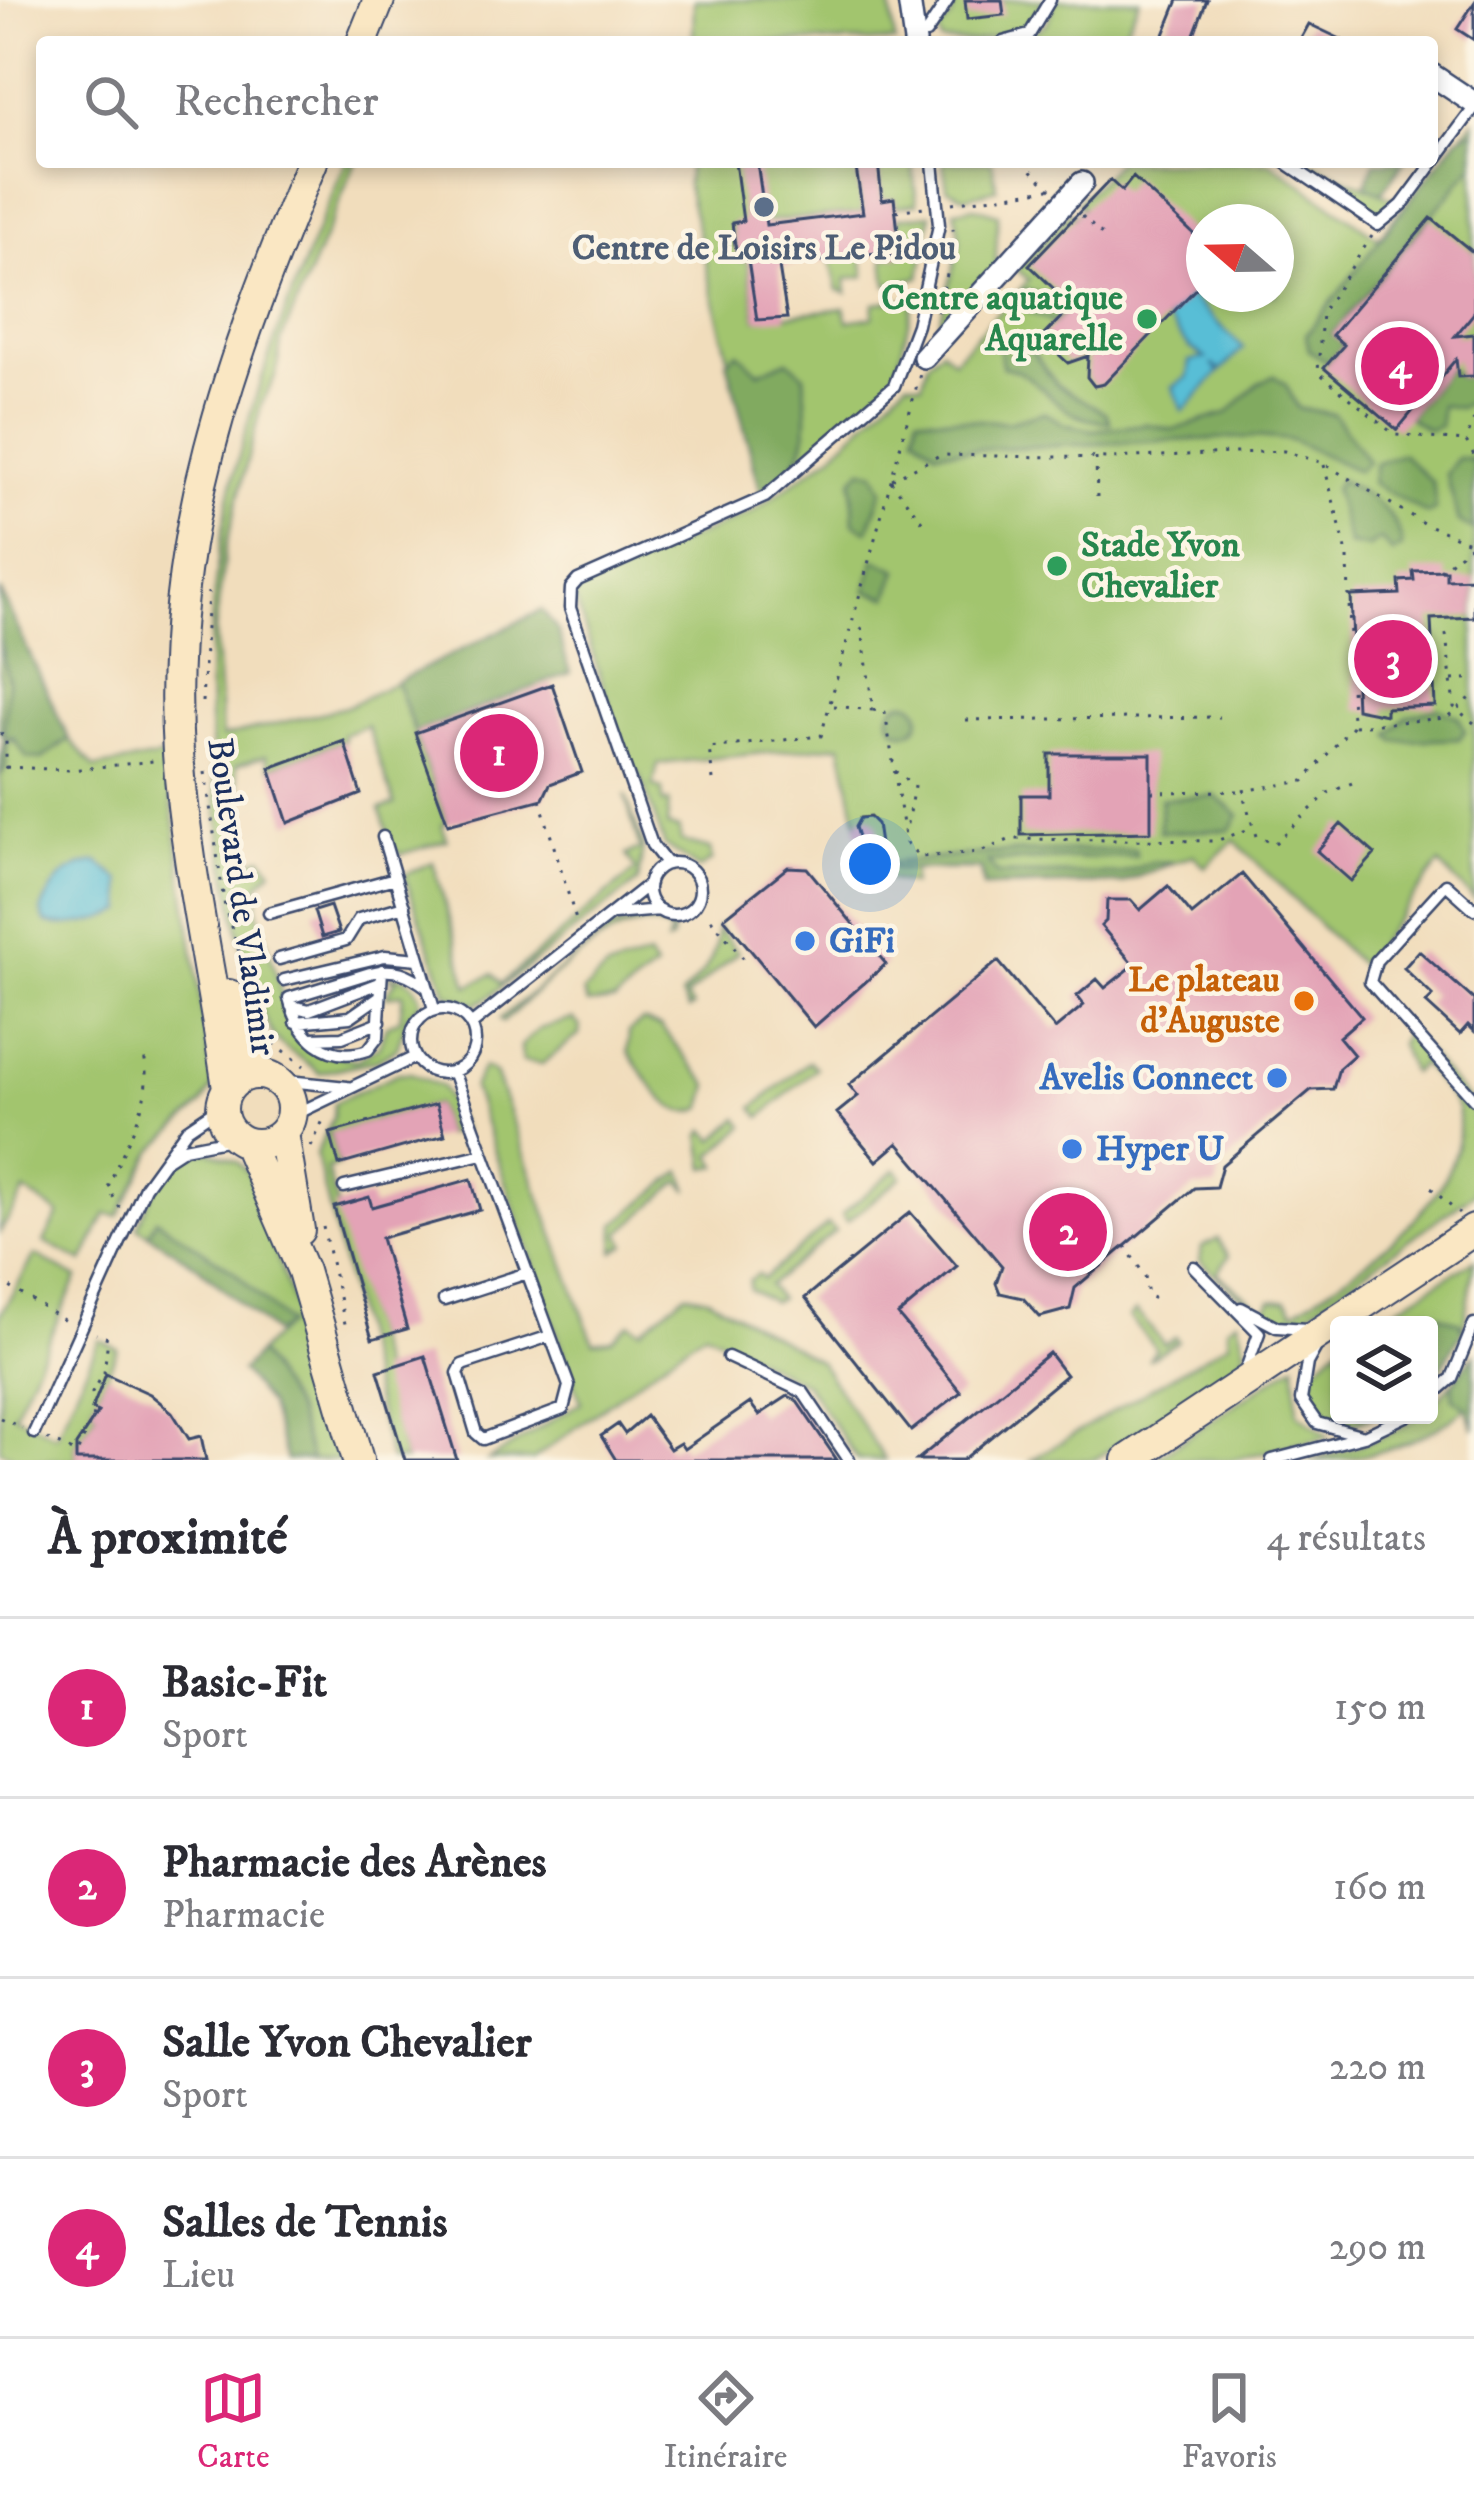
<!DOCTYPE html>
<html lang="fr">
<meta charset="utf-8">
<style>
:root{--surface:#fff;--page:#f7f7f7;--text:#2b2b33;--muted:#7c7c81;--line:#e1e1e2;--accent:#db2777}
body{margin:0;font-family:"IM FELL DW Pica",serif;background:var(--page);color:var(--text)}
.controls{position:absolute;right:36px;bottom:36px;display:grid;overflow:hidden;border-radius:12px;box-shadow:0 6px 18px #0003}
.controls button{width:108px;height:108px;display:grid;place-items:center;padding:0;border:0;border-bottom:3px solid var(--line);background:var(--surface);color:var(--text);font:60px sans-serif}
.compass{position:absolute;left:1186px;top:204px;width:108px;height:108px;border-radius:50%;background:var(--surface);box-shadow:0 6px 18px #0003;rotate:290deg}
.you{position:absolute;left:870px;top:864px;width:42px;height:42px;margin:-30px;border:9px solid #fff;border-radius:50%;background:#1a73e8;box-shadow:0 0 0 18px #1a73e833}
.badge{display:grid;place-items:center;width:78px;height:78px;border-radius:50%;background:var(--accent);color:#fff;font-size:39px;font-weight:700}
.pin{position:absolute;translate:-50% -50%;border:6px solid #fff;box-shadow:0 3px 12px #0006}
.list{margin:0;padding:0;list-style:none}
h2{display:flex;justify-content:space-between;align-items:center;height:156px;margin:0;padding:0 48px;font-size:51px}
h2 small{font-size:39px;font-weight:400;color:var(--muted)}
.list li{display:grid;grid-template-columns:78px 1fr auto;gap:36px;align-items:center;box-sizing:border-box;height:180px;padding:0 48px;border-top:3px solid var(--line)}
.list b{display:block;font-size:45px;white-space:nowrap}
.list p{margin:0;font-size:39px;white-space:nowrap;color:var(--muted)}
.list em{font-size:39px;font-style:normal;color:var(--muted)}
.icon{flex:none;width:66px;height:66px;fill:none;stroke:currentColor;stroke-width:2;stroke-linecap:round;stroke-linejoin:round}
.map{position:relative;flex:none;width:1474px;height:1460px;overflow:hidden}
.search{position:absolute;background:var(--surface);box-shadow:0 6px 18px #0003;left:36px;right:36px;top:36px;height:132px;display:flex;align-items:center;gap:30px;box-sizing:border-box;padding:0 42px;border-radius:12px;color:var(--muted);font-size:45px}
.sheet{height:876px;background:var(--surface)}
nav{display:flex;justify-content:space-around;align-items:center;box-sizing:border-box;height:168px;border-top:3px solid var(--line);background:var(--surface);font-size:33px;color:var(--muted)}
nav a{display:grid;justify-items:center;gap:6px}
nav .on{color:var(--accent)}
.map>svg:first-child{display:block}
.green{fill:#a2c56e;stroke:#5e7a66;stroke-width:3;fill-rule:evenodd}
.forest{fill:#81aa61;stroke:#4e6c60;stroke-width:3}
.water{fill:#58bed6;stroke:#3a769a;stroke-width:3}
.building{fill:#e3a3b6}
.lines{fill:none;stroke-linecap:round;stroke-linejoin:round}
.lane-casing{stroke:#3b496c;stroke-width:15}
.street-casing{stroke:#3b496c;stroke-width:26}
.secondary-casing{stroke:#3b496c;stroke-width:34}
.path{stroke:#3b496c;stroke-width:3;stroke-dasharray:3 9;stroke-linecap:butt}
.lane{stroke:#fff;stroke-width:10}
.street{stroke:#fff;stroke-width:21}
.secondary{stroke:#fae7c3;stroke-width:30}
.service-dot{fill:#5c6f8a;stroke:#fcf5e5;stroke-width:4.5}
.leisure-dot{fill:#2e9e5b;stroke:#fcf5e5;stroke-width:4.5}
.shop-dot{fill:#3f7fe0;stroke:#fcf5e5;stroke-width:4.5}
.food-dot{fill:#e8710a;stroke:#fcf5e5;stroke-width:4.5}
.labels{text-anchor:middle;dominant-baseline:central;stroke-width:9;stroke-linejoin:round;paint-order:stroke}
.service-label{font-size:36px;font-weight:bold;fill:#4e5e75;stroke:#fcf5e5}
.leisure-label{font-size:36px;font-weight:bold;fill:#27864d;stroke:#fcf5e5;text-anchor:end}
.street-label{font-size:36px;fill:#1b2f5e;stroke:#fcf5e5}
.shop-label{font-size:36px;font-weight:bold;fill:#366cbe;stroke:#fcf5e5;text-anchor:start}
.food-label{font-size:36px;font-weight:bold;fill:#c56008;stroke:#fcf5e5;text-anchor:end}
</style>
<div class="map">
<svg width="1474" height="1460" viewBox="0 0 1474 1460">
<rect width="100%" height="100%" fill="#fcf5e5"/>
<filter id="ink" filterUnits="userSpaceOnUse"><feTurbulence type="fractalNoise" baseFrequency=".00833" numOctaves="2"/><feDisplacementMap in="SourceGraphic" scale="24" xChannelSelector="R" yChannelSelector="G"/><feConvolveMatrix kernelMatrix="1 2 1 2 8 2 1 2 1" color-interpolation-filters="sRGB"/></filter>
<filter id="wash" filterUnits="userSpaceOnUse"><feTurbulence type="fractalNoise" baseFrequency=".004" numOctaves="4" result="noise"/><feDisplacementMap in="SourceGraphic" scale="48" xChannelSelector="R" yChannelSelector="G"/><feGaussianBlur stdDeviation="2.7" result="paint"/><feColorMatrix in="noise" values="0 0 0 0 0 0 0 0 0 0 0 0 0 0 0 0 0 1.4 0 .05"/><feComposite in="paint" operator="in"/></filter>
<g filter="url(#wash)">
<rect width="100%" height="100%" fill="#f1ddbc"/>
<path class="green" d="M694,0H890L895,42H693Z
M957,0H1044L1023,30L974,42H941L938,31L951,18Z
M1056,0H1140L1126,28L1127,42H1020L1047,23Z
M1474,121V899L1439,864L1361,966L1234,840L1205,867L1193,855L1122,883L983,887L980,869H913L912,884C891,880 873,878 864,857L841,745L658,764L653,786L662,789L663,803L669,802L667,826L679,829L681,841L710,849L712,860L699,869L665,846L640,775L628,763L574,595L582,584L751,513L832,455L907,381L922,384L928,362L941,349L953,360L1029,280L1016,269L1070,213L1075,217L1083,208L1078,203L1117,162H1270L1378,238ZM1204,222H1276V294H1204Z
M346,162H356L281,341L276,375L261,405L225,550L215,631L222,737L346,707L396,682L447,822L442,825L447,840L402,854L393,850L380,809L395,804L367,726L343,735L344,741L270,768L266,755L236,765L250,861L263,857L272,870L259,884L257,908L293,1034L320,1052L357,1060L379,1046L386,1026L400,1019L403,994L386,996L396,980L389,977C406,972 419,987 421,1002L407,1017L397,1048L377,1060L319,1073C305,1058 281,1050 271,1032C248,989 234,914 226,866C178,589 239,412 346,162Z
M688,162H855L863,213L732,224L739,260H748L757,319L844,308L848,321L873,317L874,303L914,298L895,378L761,493L687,186Z
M878,162H912L917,203L895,207L894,199L882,200Z
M943,162H992L997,189L965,197L947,188Z
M1302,162H1311L1396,200L1379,217Z
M975,207L998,214L995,277L935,338L960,242L955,210Z
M931,214L920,277L887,285L884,257L901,256L898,218Z
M862,254L865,276L846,279L847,293L838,290L830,259Z
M0,640L8,681L7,737L42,759L69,739L95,768L165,756L213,1086L202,1104L153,1151L118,1216L106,1214L83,1262L44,1242L59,1214L25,1191L0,1232V776L6,767V738L0,733Z
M625,795L643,846L638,882L487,998L477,1004L447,994L404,875L433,862L468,986L493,974L501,984L636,870L626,855L640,849Z
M649,919L673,924L672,939L667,942L671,932C623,897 538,993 503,1022L500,1019L611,928Z
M717,928L738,952L686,997L693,1007L688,1009L681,996C702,975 718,959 717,928Z
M648,957L655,968L615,1001L588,1004L583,992L606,970Z
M573,1019L580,1026L579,1035L542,1064L522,1061L521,1046L539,1029Z
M643,1021L661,1027L709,1085L703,1108C670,1126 646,1075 628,1052L629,1031Z
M1406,1030L1469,1100L1474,1116V1193L1306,1314C1264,1329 1231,1286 1200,1261L1202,1247L1218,1239L1229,1256L1217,1273L1265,1311L1271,1300H1286L1294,1311C1355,1272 1474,1199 1457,1108C1448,1092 1433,1078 1422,1064L1412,1073L1400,1045Z
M809,1061L816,1068L761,1117L753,1108Z
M483,1067L495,1073L593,1342L612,1339L630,1323L641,1330L686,1293L708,1298L820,1362L885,1460H858L806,1384L704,1331L533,1460H489L581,1402L473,1088Z
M399,1073H411L442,1087L463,1131L445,1135L436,1104L330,1134L339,1165L327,1169L405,1460H390L316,1154L333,1118L334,1103Z
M739,1118L745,1126L712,1155L718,1166L706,1168L701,1136L706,1130L715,1140Z
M209,1151L237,1161L249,1174L346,1460H311L295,1410L258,1353L287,1323L233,1271L156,1220L148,1234L137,1227C152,1194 166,1154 209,1151Z
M896,1169L902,1177L847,1221L842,1214Z
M682,1171L689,1191L680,1181L620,1233L626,1244L614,1251L615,1224Z
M828,1224L835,1231L769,1285L779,1299L773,1302L749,1289V1280L758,1274L763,1279Z
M35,1255L77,1278L14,1414L56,1436L99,1340L118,1349L92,1408L98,1412L76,1445V1460H22L0,1450V1315Z
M1474,1260L1463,1330L1429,1383V1325H1370Z
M1136,1311L1164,1344L1175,1337L1178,1341L1148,1360L1156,1349L1129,1317Z
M1238,1319L1246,1351L1237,1365L1094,1460H1031L1229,1342L1227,1327Z
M1339,1345V1415H1379L1348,1425L1327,1416L1312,1392L1314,1369Z
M1474,1354L1467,1408C1418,1444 1370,1460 1309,1460C1393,1439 1425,1425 1474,1354Z
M1295,1364L1298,1413L1329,1437L1231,1460H1153Z"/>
<path class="forest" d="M1474,130V165L1332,334L1344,345L1328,363L1309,350L1306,335L1458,138Z
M1375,162H1404L1381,193L1365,186Z
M1026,290L1045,295L1066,312L1054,324L1024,309L1018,295Z
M997,342H1015L1031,350L1057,385L1106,413L1110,422C1052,421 1048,376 1003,367Z
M738,352L759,372L788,360L804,375C809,433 813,459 761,493L727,361Z
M1448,369L1459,377L1474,376V399L1459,408L1441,405L1440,426L1428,430L1408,417Z
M1274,376L1286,385L1298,408L1334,414L1368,462L1358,471L1291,440L1258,437L936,451L915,434L917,416L1008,422L1044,412L1067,425L1093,430L1147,424L1173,430L1228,413L1257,384Z
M1402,454L1433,483L1436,509L1427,514L1372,483L1375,464Z
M1458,458L1469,459L1474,466V530L1459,522L1446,474Z
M862,469L875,472L883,490L868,531L854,523L852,480Z
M1340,480C1367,493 1401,514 1402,547L1393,553L1380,539L1369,547L1349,545L1334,489Z
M875,559L898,570L888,597L866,591Z
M0,590L69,739L42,759L27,758L13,737H7L6,767L0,776L8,681L0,640Z
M542,610L558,631L570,673L415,733L396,682Z
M890 717a15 15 0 1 1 30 0a15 15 0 1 1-30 0Z
M1438,708L1458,717L1465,731L1459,739L1395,741L1389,735L1407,716Z
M1215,796L1239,815L1230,830L1160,832L1161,799Z
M1135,849L1136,856L988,862L997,874H1120L1152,862H1175L1122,883L983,887L981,869L894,870L891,863L986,853Z
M156,1219L233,1271L288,1324L275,1334L197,1266L148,1234Z
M1427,1310L1459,1322L1463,1330L1435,1379L1429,1375V1325H1398L1406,1313Z
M258,1353L295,1410L311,1460H286L268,1404L241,1371Z
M1474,1354V1429L1467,1408L1453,1398L1452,1385Z"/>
<path class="water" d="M1189,295L1243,348L1221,371L1212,364L1219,373L1183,411L1173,387L1188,377L1190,361L1206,358L1191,349L1167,319Z
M98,862L121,881L124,911C105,920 64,930 45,922L41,911C52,883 67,865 98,862Z"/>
<g id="blocks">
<path class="building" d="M965,0H1002L1004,15L967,19Z
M1178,0H1207L1191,42H1161Z
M1474,3V40L1457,29Z
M1309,24L1347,42H1299Z
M735,162H757L766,225L863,213L855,162H878L882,200L894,198L901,256L884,257L883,252L779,267L787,318L757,320L748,260H739L735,245L732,223L743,221Z
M1133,177L1204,244V280L1104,384L1094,386L1087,377L1088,356L1068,363L1041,338L1072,306L1029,265L1110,180L1122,191Z
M1431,218L1474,253V313L1455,336L1474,334V376L1458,377L1456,359L1397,430L1324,368L1344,345L1332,335Z
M1446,570V579L1474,578V617L1431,619L1435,706L1386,708V715L1356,709L1351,596L1400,594L1399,581L1414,580L1413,571Z
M552,684L582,772L550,784L543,799L448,824L415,733Z
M344,741L361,794L288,823L270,768Z
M1049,754H1151V832L1021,835V795H1049Z
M870,817L877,824L883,865L867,867L855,827L860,818Z
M1341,824L1375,854L1351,881L1317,851Z
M788,867L807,868L886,964L814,1027L724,918Z
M1242,874L1362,1017L1339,1037L1354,1055L1339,1068L1333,1089L1311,1090L1222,1165L1216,1187L1194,1188L1075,1288L1070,1309L1040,1317L1023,1298L1000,1293L996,1283L1002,1266L898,1143L877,1161L837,1113L858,1096L849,1085L998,961L1055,1029L1084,1005L1077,996L1097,979L1105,988L1134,965L1101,926L1106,921L1107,900H1131L1140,910L1168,886L1192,915Z
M330,906L339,932L322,937L314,911Z
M1419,951L1474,1000V1031L1468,1025L1460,1034L1426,1003L1433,996L1404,968Z
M436,1104L445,1135L339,1165L330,1133Z
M471,1179L480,1210L381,1238L407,1329L372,1339L334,1207L369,1197L372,1207Z
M910,1212L957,1266L898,1315L961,1392L911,1431L805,1298Z
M1049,1353L1066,1375L963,1460H917Z
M425,1356L457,1460H405L378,1371Z
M106,1374L150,1394L172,1412L189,1439L201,1436L206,1460H76V1445L98,1412L92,1409Z
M788,1396L796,1400L837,1460H616L601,1436L618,1424L625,1434L646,1416L670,1449L680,1443L684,1449L750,1403L759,1415Z"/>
</g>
</g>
<g filter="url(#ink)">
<use href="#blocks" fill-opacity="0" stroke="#3b496c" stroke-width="3"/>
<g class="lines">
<g class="lane-casing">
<path id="lane" d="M926,33L948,0
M1003,42L1029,35L1050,0
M1285,162L1378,225L1402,205L1474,108
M383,837L434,1009
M648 889a26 26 0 1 1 52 0a26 26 0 1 1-52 0Z
M667,864L652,845L570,608L571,588L578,580L765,497L894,386L917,325L939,225L933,162
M1474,909L1446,884L1376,961L1370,982L1474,1099
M269,913L395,878
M614,914L660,910
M279,959L346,940L359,919L404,906
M382,970L378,1037L368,1050C326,1064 299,1036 289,998L370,973C395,967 408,973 428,988
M284,980L385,956L419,959
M291,1006L309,1010L380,983
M411 1041a32 32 0 1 1 64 0a32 32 0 1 1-64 0Z
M296,1022L350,1017L380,996
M472,1024L649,884
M311,1038L342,1037L380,1022
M453,1071L569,1386L563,1409L483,1439L476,1433L458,1373L462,1365L550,1336
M278,1080L347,1087
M292,1116L415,1057
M164,1161L184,1148L236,1138
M344,1187L483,1154
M1194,1267L1259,1333L1245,1372
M444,1300L527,1273
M1241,1308L1277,1327L1307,1329
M1317,1345L1307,1363L1301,1400L1317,1423L1364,1436
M728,1357L803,1392L849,1460
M1429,1398L1452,1378L1474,1324
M34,1433L145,1187L187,1129L221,1106
M1272,1460L1364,1436L1408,1415"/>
</g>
<g class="street-casing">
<path id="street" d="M909,0L915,42
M1432,75L1474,103
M924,357L1082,183"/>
</g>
<g class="secondary-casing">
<path id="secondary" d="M362,42L379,0
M229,995L259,1073
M222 1109a35 35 0 1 1 70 0a35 35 0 1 1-70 0Z
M228,1088C212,976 186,866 178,753C164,538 231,356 312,162
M283,1133L299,1230
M248,1144L303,1271L358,1460
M1128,1460L1474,1230"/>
</g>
<path class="path" d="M1023,162L1052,190
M952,203L1049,189
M896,211L924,207
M1082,216L1104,237
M1372,236L1322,312L1318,372L1395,435L1466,441
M937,312L955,245L953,229
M1474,419L1466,441L1474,455
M1096,458L1097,498
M1324,465L1348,557L1352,726L1304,781L1242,791L1256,836L1274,844L1328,793L1352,783
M892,479L940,455L1110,458L1284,451L1323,463L1423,523L1474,544
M891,481L927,528
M1440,570L1471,545
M1446,634L1454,707L1474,723
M1452,680L1474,678
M202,702L208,592
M834,706L873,710L862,629L855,624
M873,710L885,712L906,843L920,857L980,852L1011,839L1216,841L1252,828
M966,720L1219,717
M1354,726L1446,718L1474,695
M0,733L6,737V767L0,776
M6,767L71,770L153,761
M895,771L914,786L906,829
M205,772L225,908L248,979
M713,780L709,748L821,736L920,374
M1151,792L1240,791
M540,800L576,920
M711,919L748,964
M274,1043L304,1066
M311,1147L324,1118
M1431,1188L1459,1214
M120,1208L108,1188C125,1139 156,1105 143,1051
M323,1227L346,1328
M1125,1246L1145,1276L1148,1296L1159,1300
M0,1281L70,1324
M0,1418L22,1428
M47,1439L77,1453L95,1412L92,1393L104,1373L108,1338L96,1334"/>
<use href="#lane" class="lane"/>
<use href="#street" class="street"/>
<use href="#secondary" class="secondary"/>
</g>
</g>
<circle class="service-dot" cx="764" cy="207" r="12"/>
<g class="leisure-dot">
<circle cx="1147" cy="319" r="12"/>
<circle cx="1057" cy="566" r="12"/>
</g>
<g class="shop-dot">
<circle cx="805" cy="941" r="12"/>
<circle cx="1277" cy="1078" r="12"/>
<circle cx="1072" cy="1149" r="12"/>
</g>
<circle class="food-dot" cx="1304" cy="1001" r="12"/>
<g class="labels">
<g class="service-label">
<text x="764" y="248">Centre de Loisirs Le Pidou</text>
</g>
<g class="leisure-label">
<text x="1123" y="298">Centre aquatique<tspan x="1123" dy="41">Aquarelle</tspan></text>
<text x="1081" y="545" text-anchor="start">Stade Yvon<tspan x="1081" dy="41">Chevalier</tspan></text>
</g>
<g class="street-label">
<text transform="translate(241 897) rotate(82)">Boulevard de Vladimir</text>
</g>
<g class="shop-label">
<text x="829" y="941">GiFi</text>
<text x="1253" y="1078" text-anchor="end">Avelis Connect</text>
<text x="1096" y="1149">Hyper U</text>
</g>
<g class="food-label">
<text x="1280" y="980">Le plateau<tspan x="1280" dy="41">d'Auguste</tspan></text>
</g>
</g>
</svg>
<div class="controls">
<button><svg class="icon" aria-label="layers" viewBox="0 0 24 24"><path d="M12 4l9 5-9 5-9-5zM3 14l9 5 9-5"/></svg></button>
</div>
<svg class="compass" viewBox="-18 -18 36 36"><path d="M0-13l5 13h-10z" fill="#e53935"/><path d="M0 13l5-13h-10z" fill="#7c7c81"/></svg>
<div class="you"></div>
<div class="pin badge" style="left:499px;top:753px">1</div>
<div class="pin badge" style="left:1068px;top:1232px">2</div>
<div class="pin badge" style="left:1393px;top:659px">3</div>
<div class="pin badge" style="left:1400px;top:366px">4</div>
<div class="search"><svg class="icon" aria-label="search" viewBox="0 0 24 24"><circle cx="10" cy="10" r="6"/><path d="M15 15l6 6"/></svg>Rechercher</div>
</div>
<section class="sheet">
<h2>À proximité<small>4 résultats</small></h2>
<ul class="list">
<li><span class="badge">1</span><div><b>Basic-Fit</b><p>Sport</p></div><em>150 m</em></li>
<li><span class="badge">2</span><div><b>Pharmacie des Arènes</b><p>Pharmacie</p></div><em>160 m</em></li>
<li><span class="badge">3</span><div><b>Salle Yvon Chevalier</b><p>Sport</p></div><em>220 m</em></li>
<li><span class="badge">4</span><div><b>Salles de Tennis</b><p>Lieu</p></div><em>290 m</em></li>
</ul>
</section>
<nav>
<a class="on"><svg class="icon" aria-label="map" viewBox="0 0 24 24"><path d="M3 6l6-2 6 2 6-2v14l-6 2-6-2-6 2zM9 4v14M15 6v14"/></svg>Carte</a>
<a><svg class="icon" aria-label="directions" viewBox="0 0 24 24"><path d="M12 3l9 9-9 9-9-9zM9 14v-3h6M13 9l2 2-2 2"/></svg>Itinéraire</a>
<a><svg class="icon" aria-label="saved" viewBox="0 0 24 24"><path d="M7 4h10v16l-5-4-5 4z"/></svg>Favoris</a>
</nav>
